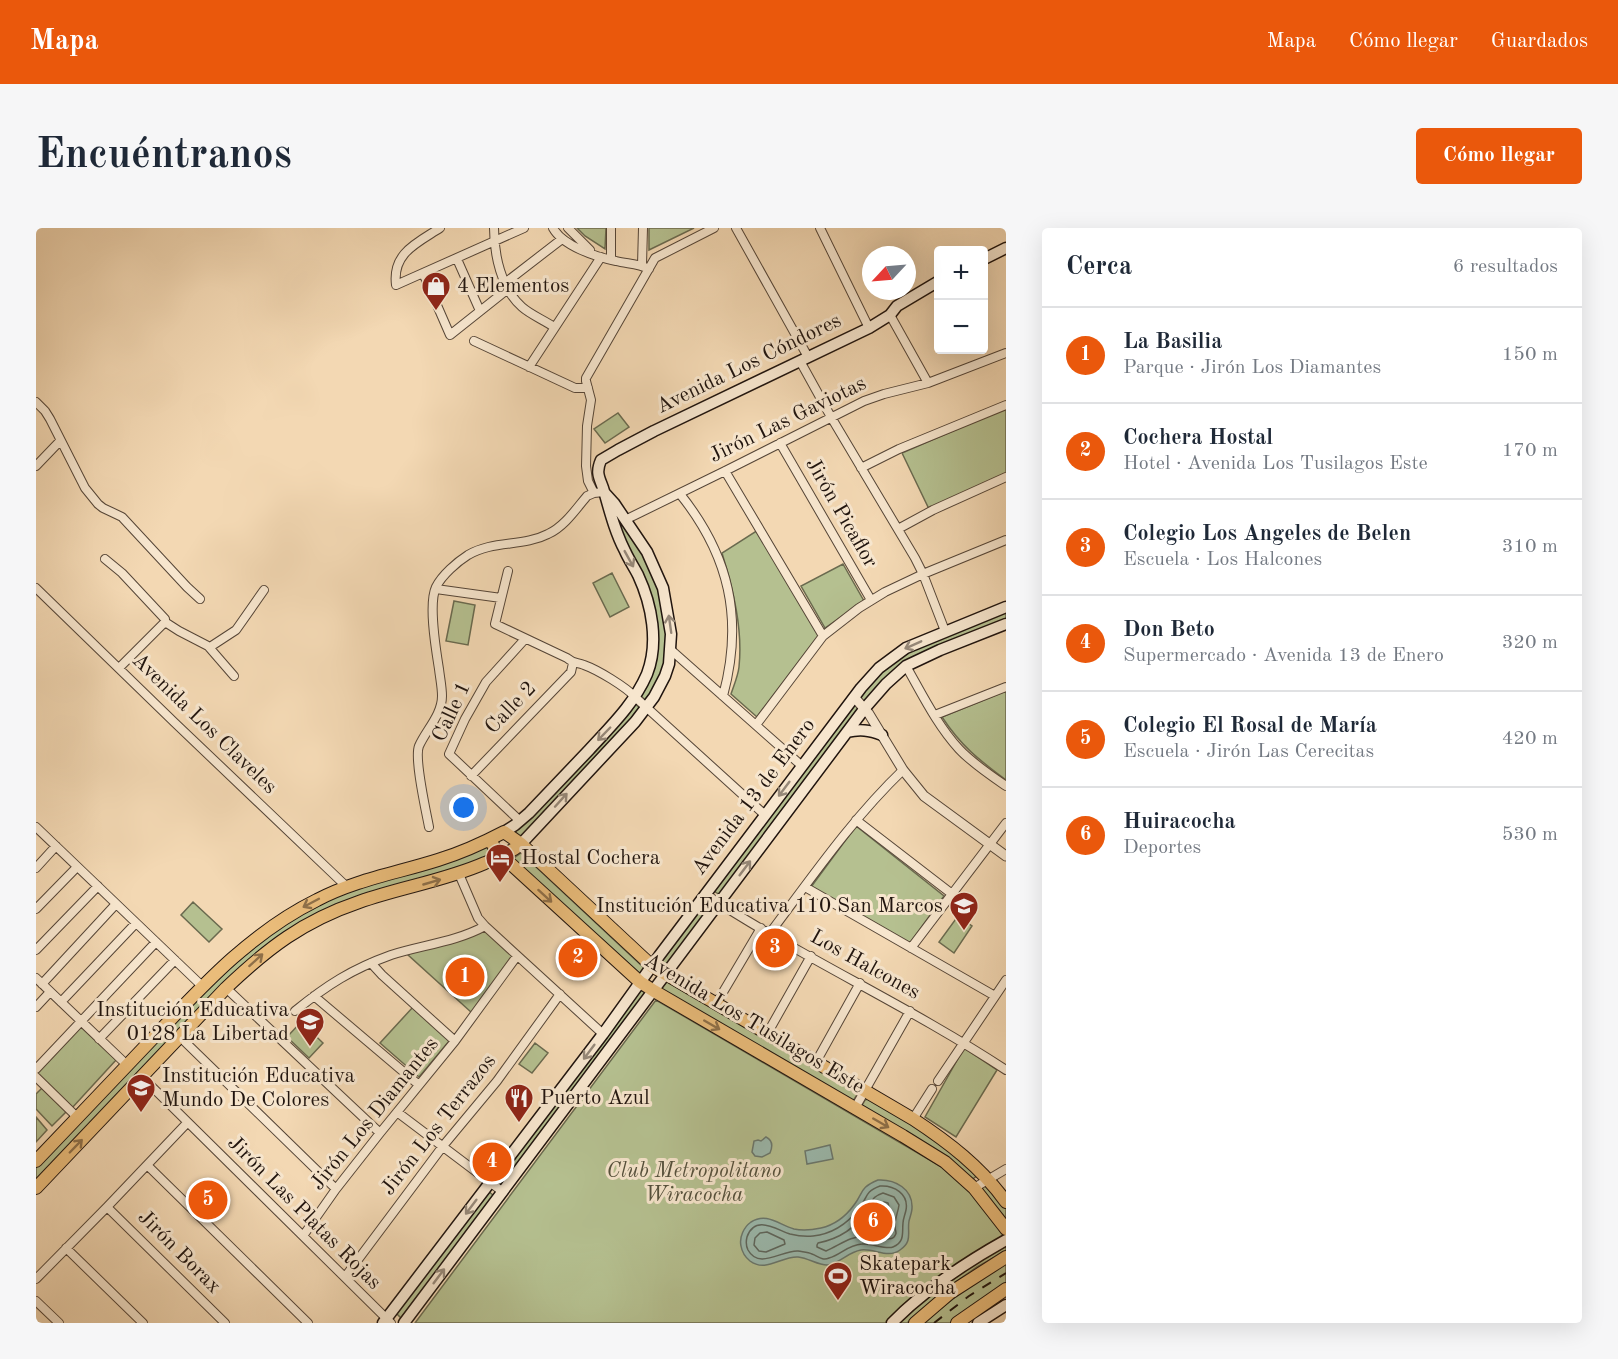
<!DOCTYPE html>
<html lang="es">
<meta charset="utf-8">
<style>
:root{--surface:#fff;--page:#f6f6f7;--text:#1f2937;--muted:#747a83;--line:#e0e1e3;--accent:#ea580c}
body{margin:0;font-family:"Old Standard TT",serif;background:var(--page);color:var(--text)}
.controls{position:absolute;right:18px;top:18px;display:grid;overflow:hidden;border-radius:6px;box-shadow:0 6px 24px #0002}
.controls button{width:54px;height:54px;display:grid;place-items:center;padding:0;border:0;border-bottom:2px solid var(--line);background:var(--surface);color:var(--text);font:30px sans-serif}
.compass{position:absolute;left:826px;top:18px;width:54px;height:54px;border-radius:50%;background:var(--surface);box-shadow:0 6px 24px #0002;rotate:244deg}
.you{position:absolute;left:428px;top:580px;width:21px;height:21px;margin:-15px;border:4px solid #fff;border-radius:50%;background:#1a73e8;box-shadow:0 0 0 9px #1a73e833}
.badge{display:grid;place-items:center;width:39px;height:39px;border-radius:50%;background:var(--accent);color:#fff;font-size:20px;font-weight:700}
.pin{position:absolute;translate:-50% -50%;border:3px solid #fff;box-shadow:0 2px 6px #0006}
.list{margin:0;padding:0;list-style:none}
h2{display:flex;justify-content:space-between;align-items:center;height:78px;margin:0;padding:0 24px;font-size:26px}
h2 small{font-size:20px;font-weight:400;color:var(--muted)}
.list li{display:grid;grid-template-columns:39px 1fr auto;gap:18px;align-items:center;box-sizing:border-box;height:96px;padding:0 24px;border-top:2px solid var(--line)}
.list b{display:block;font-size:22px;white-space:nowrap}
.list p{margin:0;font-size:20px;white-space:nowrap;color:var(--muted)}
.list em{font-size:20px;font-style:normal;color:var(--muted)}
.map{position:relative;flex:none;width:970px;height:1095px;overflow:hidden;border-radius:6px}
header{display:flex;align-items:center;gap:36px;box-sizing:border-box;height:84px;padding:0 30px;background:var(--accent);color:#fff}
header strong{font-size:28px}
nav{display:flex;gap:33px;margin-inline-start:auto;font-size:21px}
.intro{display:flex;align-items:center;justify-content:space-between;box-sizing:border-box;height:144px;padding:0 36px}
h1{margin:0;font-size:42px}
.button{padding:15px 27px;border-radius:6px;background:var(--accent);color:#fff;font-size:21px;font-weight:700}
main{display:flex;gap:36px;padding:0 36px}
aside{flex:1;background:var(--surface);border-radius:6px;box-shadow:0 6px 24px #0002}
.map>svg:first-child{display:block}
.green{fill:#b5c090;stroke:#6a6a4f;stroke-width:1.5}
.water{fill:#9bbaae;stroke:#6a786e;stroke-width:1.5}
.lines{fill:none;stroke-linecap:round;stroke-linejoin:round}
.shore{stroke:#5e675e;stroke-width:1.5}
.minor-casing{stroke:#554537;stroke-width:10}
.tertiary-casing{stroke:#554537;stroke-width:11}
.secondary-casing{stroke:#20140e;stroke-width:13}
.primary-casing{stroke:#20140e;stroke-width:14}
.minor{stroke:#f7e6ce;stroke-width:8}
.tertiary{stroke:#f7e6ce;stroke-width:9}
.secondary{stroke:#f7e6ce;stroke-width:10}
.primary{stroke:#eabc7a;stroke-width:12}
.rail{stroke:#20140e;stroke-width:2;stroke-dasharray:10 10;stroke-linecap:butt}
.oneway{stroke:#968878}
.oneway2{stroke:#8f7049}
.labels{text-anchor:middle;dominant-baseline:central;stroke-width:6;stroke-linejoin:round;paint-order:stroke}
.poi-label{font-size:21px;fill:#20140e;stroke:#f7e6ce;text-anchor:start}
.street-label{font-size:21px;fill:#20140e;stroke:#f7e6ce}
.park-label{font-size:21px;font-style:italic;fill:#54503c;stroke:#f7e6ce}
</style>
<header>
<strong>Mapa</strong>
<nav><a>Mapa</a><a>Cómo llegar</a><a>Guardados</a></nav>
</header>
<div class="intro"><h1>Encuéntranos</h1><a class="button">Cómo llegar</a></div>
<main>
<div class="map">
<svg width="970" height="1095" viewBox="0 0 970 1095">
<rect width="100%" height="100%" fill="#f3d8b3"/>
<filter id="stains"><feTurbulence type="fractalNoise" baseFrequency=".00333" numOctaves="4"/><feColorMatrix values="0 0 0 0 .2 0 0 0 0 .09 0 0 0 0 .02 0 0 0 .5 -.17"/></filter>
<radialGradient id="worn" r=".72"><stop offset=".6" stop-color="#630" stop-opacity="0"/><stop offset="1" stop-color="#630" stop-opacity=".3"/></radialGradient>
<path class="green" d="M541,0H570L569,21L549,8Z
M613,0H658L613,22Z
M970,180V245L893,281L866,225Z
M582,185L593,199L569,215L558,201Z
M573,274L602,316L626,367L632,423L622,455L609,472L604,467L620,409L582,303Z
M722,302L784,406L721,489L695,466C698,457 702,448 703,439C707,401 697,361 686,325Z
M807,336L828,373L789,400L765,358Z
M576,345L593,379L574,389L557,355Z
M418,373L439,377L432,417L410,413Z
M970,382V392L903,419L828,474L824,469L830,457L870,425Z
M970,463V552C943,532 925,518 906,489Z
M818,475L823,479L822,483L684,667L678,663Z
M599,476L605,481L487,607L483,608L479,603L480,601Z
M820,598L908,668L874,715L775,659Z
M450,619H453L456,628L252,704L0,953V938L161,769L238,701L314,661Z
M485,625L607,739L608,740L604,747L477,632L478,630Z
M671,672L676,676L631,738L625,733Z
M157,674L186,701L173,714L145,687Z
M922,688L936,698L918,725L903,714Z
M448,701L477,727L436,785L371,726Z
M630,753L820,864L821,867L817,873L624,761Z
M605,760L610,764L465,960L460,956Z
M620,772L911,942C934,961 952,982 967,1008L932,1029L851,1095H379Z
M377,779L414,812L383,849L344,815Z
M265,794L287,815L273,830L251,809Z
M45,799L80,832L36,880L0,844Z
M499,815L512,825L496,845L483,836Z
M928,820L961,842L920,909L889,889Z
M8,858L31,883L16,898L0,881V866Z
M832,871L897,908L942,947L934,953L826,877L829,872Z
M0,889L11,902L0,914Z
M949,957L970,980V997L944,960Z
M452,963L457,967V970L365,1090L359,1084Z
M970,1014V1023L941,1039L908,1062L871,1095H860L874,1080Z
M970,1034V1057L916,1095H886L935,1057Z"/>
<path class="water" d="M730,909C736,912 737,918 734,925L726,929L719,928L716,924L718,913L722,912L725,913Z
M794,917L797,931L771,936L769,923Z
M842,952C859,951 877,961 876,980C876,984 874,989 873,993C871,1005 877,1013 864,1022C852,1031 838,1020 825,1022C812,1024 804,1035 792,1037C783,1038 773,1030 762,1029C745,1028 730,1045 714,1033C709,1029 706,1024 705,1018C703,1009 708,999 715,994C731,984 743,997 758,1001C767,1003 776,1002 785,1000C798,997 810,988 818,977C828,964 823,960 842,952Z"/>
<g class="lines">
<path class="shore" d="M844,958C858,957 873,966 870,982C869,987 867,991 867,995C866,1005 869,1014 857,1019C850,1022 836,1015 826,1016C811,1017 805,1027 793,1030C786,1033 782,1028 776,1026C772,1024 767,1024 762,1023C746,1022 723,1042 712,1022C710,1018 710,1013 711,1009C719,986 741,1002 754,1006C762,1008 769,1009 777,1008C796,1006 811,996 823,981C832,969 828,964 844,958Z
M847,965L858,969L863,977C862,985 858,992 859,1000C860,1005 861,1005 858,1009C853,1014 838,1008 830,1008C814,1008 804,1017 790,1023L781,1019V1017L782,1015C802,1011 820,1000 831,982C837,973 835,969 847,965Z
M848,974L852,975L853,979L850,999L847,1001L834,999L833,995C838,988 841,978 848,974Z
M731,1004L748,1012L749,1016L730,1024L723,1023L718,1017L719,1010L724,1005Z"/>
<g class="minor-casing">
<path id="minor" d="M404,0C381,15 356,25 360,57L488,0
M458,0C458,26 465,61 486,79C495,87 508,92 518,99
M517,0C527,18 560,29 580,33C591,36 602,35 613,41
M532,0L554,22
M700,0L772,129
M784,0L833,100
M421,31L444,83
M575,32V0
M606,37L607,0
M387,45L414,107L472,61
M469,55L526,11
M854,87L892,155
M438,113L539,160H552
M764,133L795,189L879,330L887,346L909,403
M493,139L565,29
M0,174L9,183L14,191L49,260L62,276L67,280L86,289L151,359L164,371
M744,215L835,372
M0,238L24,213
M825,240L863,221L970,177
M689,243L787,408
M558,265L552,253L550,238L551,198L555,172L550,153V150L619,30L678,0
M644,266C693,327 708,391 687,468
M589,292L689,243L828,173L848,166L892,155L970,125
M862,301L897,282L970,249
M69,331L86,345L129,391V394L83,440
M472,343L459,396L531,430C538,436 541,434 548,437C562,442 590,459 599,469L729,587
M0,360L139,495L311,659
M400,361L465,370
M129,394L143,403L172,418L198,448
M174,419L200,402L228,362
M635,422L766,538
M870,438C886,466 901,497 923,521C936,535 954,547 970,558
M899,487L970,459
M720,497L787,408L823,380L849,364L887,346L970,312
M435,548L535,444L537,435
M820,592L916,666
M484,593L413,526L429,491L450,454L489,411
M0,599L166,758
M393,599C390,583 378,530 383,518C390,502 406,487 406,468C406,459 404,450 403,441C400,422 392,376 400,359C406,347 421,334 432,327C457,312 487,319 512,306C528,299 540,281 551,268L558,265L568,264
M0,640L20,618
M423,646L442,690L449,698L567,806
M769,659L959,768
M669,666C766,730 873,778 970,842
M0,681L41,639
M734,705C776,649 816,591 867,542
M875,720L970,595
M0,722L62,658
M335,735L346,747L419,813
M0,750L91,837
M6,756L80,676
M190,760L344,905
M278,768L383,857
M25,774L100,695
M680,776L725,700
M0,779L14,764
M259,783C291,757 316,741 355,727C386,717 420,714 449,698
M731,806L775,728
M144,809L300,961
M63,811L139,732
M780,834L824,755
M0,841L120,714
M0,849L42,890
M106,849L355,1095
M902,853L970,752
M819,880L874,783
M361,884L467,964
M877,891L896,861
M111,937L272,1095
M938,960L970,941
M71,979L189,1095
M267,1008L300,961L344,905L419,813L481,728
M30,1020L107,1095
M309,1049L407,918L461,853L524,766
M0,1051L71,979L151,895
M0,1073L23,1095"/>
</g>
<g class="tertiary-casing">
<path id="tertiary" d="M818,469L833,486L867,542L888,568L970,628"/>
</g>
<g class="secondary-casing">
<path id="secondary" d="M948,31L970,20
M811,504C824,501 833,502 846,507
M468,604L479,597L493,585C513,564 533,543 553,522C575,498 598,476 611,446C623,415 616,377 602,347C598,339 593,332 589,323C579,304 574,284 568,263C564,250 559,246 565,232L582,222L618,203L833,100L854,87L861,78L903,53
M485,616L599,494L618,469L629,448L633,436L635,406L627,360L611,324L578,275L568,264
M347,1095L567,806L623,728L825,460L843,440L870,420L970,379
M368,1095L829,480L850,456L870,438L904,422L970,396
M856,1095C889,1061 929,1035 970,1012
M942,1095L970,1077"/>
</g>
<g class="primary-casing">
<path id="primary" d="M454,611L459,621L466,628L604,754L618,763L867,908L909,934L938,960L970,1001
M0,933C40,891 79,850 119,808C168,756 216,704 281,672C319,652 361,645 402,632C425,625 447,615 468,604L485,616L616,738L877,891C912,914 945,939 970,974
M0,960L190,760C232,720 267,693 323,674C365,659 408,653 449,635C462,630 474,625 485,616
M879,1095L914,1065L970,1029
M921,1095L970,1061"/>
</g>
<use href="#minor" class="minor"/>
<use href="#tertiary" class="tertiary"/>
<use href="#secondary" class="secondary"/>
<use href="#primary" class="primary"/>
<path class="rail" d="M898,1095L933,1068L970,1045"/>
</g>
<defs><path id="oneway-shaft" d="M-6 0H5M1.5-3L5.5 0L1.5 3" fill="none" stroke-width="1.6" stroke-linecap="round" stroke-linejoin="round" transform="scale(1.5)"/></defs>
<g class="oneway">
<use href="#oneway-shaft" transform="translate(593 331) rotate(61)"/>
<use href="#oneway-shaft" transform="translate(634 396) rotate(-98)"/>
<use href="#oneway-shaft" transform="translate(877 417) rotate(156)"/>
<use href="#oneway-shaft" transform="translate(568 506) rotate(134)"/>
<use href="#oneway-shaft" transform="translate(748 561) rotate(127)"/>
<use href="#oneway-shaft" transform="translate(525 572) rotate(-48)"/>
<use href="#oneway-shaft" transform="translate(709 640) rotate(-53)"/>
<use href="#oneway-shaft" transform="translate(553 824) rotate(127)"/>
<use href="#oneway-shaft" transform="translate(435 979) rotate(127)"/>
<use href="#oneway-shaft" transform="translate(403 1048) rotate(-53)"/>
</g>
<g class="oneway2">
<use href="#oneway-shaft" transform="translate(396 654) rotate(-16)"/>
<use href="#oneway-shaft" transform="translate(509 668) rotate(42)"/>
<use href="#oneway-shaft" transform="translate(275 675) rotate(152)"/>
<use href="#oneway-shaft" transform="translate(220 732) rotate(-42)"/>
<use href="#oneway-shaft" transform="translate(676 797) rotate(30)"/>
<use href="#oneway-shaft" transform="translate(845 895) rotate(30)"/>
<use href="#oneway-shaft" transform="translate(40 918) rotate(-46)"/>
</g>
<defs>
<g id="shop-pin" transform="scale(1.5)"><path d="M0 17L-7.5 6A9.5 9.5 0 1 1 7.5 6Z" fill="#8f2418" stroke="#f7e6ce"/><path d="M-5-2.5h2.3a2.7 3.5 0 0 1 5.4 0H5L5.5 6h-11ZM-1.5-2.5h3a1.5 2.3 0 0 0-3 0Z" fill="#fff"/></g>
<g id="hotel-pin" transform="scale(1.5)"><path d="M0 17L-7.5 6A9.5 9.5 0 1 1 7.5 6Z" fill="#8f2418" stroke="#f7e6ce"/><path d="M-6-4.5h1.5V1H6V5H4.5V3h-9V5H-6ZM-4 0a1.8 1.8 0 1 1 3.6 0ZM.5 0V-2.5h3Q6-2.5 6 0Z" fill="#fff"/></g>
<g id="school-pin" transform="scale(1.5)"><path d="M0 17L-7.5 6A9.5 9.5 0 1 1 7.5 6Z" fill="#8f2418" stroke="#f7e6ce"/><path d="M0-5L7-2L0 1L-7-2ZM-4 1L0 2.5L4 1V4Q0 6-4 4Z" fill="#fff"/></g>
<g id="restaurant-pin" transform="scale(1.5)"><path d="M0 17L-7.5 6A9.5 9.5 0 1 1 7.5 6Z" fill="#8f2418" stroke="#f7e6ce"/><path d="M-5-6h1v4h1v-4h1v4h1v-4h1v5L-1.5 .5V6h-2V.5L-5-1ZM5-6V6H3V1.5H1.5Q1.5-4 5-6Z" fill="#fff"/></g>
<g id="stadium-pin" transform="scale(1.5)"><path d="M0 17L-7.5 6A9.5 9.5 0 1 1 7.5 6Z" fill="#8f2418" stroke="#f7e6ce"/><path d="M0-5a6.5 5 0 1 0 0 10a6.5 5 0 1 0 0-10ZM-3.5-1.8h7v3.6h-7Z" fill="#fff"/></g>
</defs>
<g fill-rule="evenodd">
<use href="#shop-pin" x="400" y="58"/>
<use href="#hotel-pin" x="464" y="630"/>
<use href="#school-pin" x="928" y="678"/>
<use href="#school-pin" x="274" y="794"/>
<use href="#school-pin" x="105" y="860"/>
<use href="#restaurant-pin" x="483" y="870"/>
<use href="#stadium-pin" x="802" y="1048"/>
</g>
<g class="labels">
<g class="poi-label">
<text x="421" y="58">4 Elementos</text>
<text x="485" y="630">Hostal Cochera</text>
<text x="907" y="678" text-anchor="end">Institución Educativa 110 San Marcos</text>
<text x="253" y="782" text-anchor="end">Institución Educativa<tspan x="253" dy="24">0128 La Libertad</tspan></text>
<text x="126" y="848">Institución Educativa<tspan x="126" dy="24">Mundo De Colores</tspan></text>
<text x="504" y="870">Puerto Azul</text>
<text x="823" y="1036">Skatepark<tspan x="823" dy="24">Wiracocha</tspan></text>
</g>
<g class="street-label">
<text transform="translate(713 136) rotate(-26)">Avenida Los Cóndores</text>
<text transform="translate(752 192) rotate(-26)">Jirón Las Gaviotas</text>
<text transform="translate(805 285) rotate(60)">Jirón Picaflor</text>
<text transform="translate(475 480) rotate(-46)">Calle 2</text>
<text transform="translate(416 484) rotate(-65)">Calle 1</text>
<text transform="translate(168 496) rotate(44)">Avenida Los Claveles</text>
<text transform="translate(718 569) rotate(-53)">Avenida 13 de Enero</text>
<text transform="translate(829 737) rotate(29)">Los Halcones</text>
<text transform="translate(718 796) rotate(31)">Avenida Los Tusilagos Este</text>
<text transform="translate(339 886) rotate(-51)">Jirón Los Diamantes</text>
<text transform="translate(403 897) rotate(-52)">Jirón Los Terrazos</text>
<text transform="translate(268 985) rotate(45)">Jirón Las Platas Rojas</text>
<text transform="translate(143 1024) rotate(45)">Jirón Borax</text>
</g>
<g class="park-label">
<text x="658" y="943">Club Metropolitano<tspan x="658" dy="24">Wiracocha</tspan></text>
</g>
</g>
<rect width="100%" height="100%" filter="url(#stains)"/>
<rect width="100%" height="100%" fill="url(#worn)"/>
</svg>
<div class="controls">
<button>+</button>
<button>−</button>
</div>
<svg class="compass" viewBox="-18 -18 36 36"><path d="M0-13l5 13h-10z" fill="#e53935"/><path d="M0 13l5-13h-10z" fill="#747a83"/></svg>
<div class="you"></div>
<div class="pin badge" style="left:429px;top:749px">1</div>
<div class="pin badge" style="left:542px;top:730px">2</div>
<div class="pin badge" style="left:739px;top:720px">3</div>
<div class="pin badge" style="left:456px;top:934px">4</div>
<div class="pin badge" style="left:172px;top:972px">5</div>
<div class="pin badge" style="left:837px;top:994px">6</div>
</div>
<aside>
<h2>Cerca<small>6 resultados</small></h2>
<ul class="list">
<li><span class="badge">1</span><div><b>La Basilia</b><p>Parque · Jirón Los Diamantes</p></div><em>150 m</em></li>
<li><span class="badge">2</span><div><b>Cochera Hostal</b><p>Hotel · Avenida Los Tusilagos Este</p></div><em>170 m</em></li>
<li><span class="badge">3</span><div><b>Colegio Los Angeles de Belen</b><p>Escuela · Los Halcones</p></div><em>310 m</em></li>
<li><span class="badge">4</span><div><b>Don Beto</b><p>Supermercado · Avenida 13 de Enero</p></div><em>320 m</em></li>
<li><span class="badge">5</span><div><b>Colegio El Rosal de María</b><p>Escuela · Jirón Las Cerecitas</p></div><em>420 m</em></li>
<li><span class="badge">6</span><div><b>Huiracocha</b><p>Deportes</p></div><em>530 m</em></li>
</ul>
</aside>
</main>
